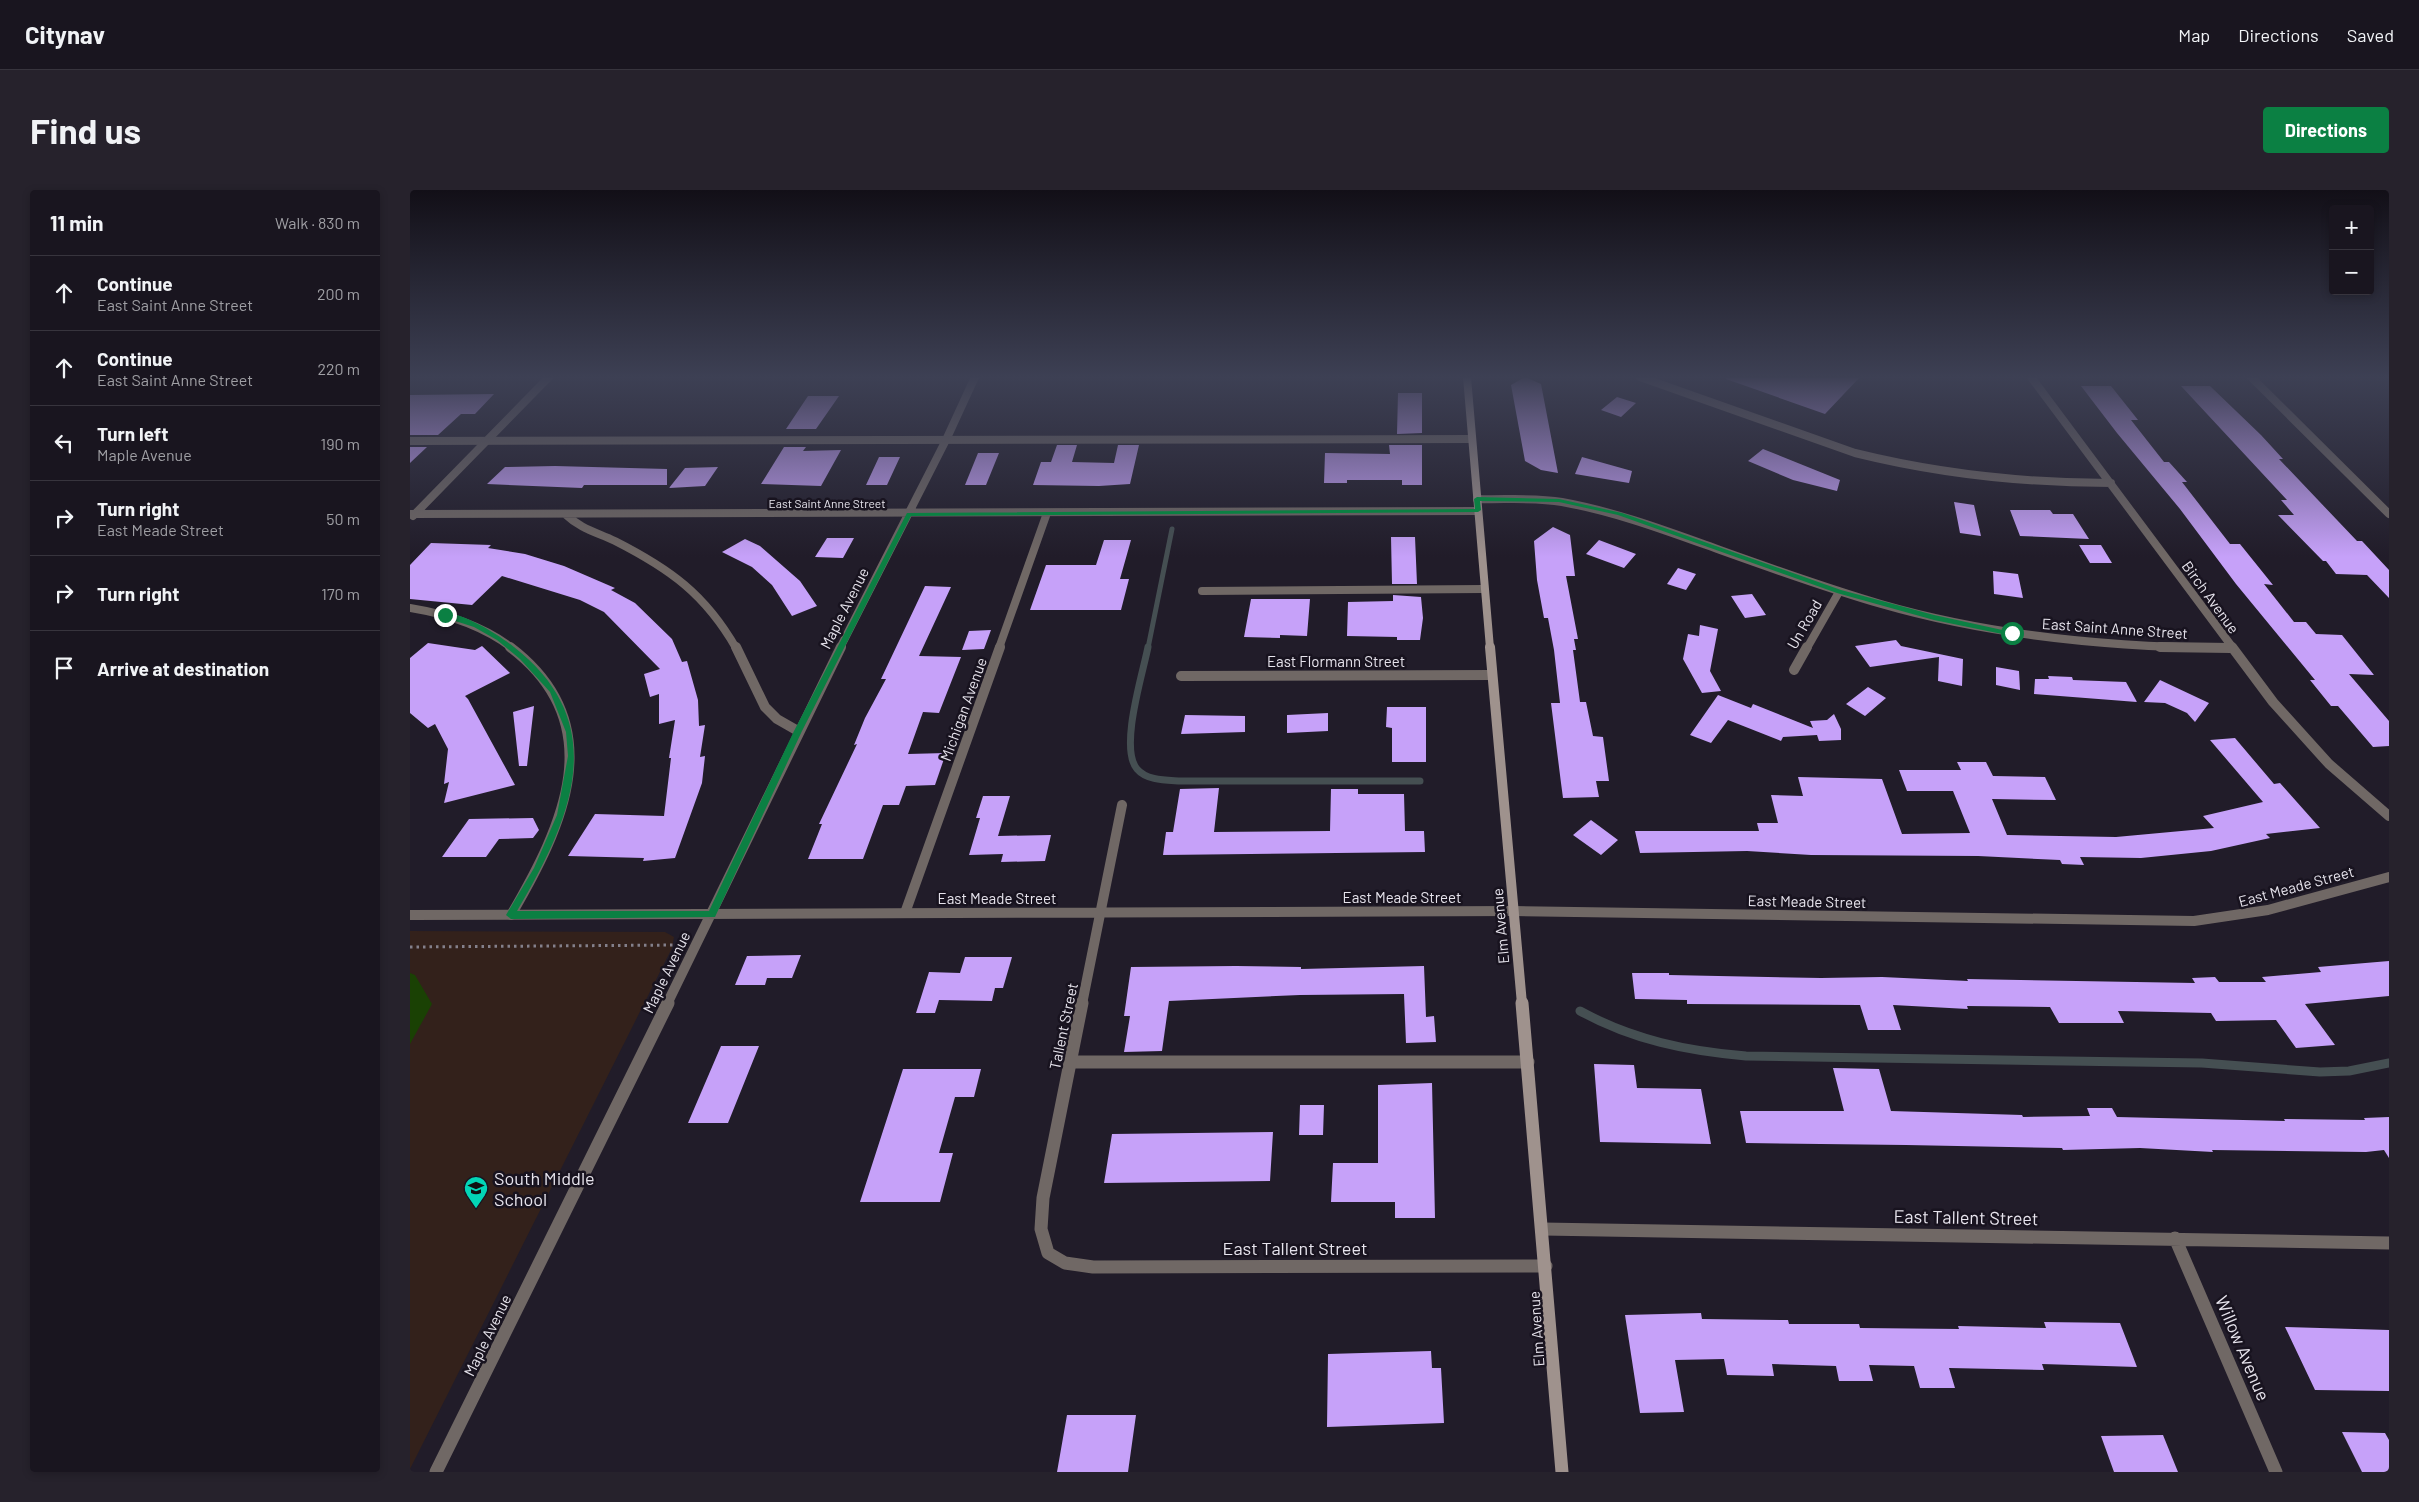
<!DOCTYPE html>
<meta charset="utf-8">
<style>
:root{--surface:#19151f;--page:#26222c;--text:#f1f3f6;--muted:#9f9fa4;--line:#37343d;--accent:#0b8043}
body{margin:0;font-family:Barlow,sans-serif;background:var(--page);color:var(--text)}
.controls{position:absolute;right:15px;top:15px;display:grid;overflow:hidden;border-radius:5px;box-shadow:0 2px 8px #0003}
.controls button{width:45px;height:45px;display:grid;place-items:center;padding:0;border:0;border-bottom:1px solid var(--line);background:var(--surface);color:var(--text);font:25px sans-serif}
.stop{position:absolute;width:15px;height:15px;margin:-11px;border:4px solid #0b8043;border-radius:50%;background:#fff}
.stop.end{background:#0b8043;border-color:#fff;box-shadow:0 1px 5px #0008}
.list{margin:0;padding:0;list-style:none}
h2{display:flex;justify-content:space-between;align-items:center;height:65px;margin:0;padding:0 20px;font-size:21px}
h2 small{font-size:16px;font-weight:400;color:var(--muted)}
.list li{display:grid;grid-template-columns:32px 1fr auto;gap:15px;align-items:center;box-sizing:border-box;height:75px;padding:0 20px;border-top:1px solid var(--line)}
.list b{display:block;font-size:19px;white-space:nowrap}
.list p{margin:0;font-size:16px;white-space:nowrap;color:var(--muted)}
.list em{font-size:16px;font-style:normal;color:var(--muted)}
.icon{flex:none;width:28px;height:28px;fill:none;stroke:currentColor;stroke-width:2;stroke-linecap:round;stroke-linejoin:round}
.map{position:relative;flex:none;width:1979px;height:1282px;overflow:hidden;border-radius:5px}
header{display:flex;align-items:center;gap:30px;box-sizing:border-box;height:70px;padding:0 25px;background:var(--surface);border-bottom:1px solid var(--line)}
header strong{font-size:24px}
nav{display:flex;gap:28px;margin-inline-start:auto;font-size:18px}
.intro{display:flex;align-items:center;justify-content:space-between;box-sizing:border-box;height:120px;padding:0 30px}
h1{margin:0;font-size:35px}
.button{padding:12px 22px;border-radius:5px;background:var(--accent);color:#fff;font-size:18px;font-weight:700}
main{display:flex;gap:30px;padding:0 30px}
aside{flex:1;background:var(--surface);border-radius:5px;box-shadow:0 2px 8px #0003}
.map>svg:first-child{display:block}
.education{fill:#33211b}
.green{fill:#1a4104}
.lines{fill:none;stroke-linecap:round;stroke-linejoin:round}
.stream-far2{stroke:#454f52;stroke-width:5}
.stream-far1{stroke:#454f52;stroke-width:7}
.stream{stroke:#454f52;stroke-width:9}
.building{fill:#c6a1f9}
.path{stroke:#84808b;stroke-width:3;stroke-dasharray:2.5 4;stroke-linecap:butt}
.lane-far2{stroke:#706865;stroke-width:8}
.lane-far1{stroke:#706865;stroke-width:10}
.lane{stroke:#706865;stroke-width:13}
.street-far2{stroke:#706865;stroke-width:8}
.street-far1{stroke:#706865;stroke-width:10}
.street{stroke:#706865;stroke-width:13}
.secondary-far2{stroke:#9f928d;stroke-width:8}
.secondary-far1{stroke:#9f928d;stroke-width:10}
.secondary{stroke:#9f928d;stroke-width:13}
.route{fill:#0b8043}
.labels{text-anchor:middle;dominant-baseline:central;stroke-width:5;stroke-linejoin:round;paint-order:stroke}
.far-street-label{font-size:12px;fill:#e7e4ed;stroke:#18131f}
.street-label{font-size:15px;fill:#e7e4ed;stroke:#18131f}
.near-poi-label{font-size:18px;fill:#e7e4ed;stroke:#18131f;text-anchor:start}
.near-street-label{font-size:18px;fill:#e7e4ed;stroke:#18131f}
</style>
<header>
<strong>Citynav</strong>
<nav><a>Map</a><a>Directions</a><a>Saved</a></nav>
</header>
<div class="intro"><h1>Find us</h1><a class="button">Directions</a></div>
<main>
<aside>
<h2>11 min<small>Walk · 830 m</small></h2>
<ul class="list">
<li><svg class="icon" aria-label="ahead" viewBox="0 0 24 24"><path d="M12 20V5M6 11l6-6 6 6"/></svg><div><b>Continue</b><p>East Saint Anne Street</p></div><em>200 m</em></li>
<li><svg class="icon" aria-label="ahead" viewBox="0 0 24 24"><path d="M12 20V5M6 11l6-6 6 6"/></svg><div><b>Continue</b><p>East Saint Anne Street</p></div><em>220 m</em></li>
<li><svg class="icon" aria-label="left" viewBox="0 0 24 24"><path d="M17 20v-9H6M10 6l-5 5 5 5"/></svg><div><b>Turn left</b><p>Maple Avenue</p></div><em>190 m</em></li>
<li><svg class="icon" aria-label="right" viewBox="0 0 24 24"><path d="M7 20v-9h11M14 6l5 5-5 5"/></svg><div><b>Turn right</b><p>East Meade Street</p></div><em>50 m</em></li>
<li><svg class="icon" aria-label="right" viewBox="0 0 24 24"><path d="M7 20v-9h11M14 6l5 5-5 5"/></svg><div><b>Turn right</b></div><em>170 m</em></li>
<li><svg class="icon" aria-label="arrive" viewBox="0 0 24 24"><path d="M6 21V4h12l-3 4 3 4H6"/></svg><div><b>Arrive at destination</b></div></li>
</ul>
</aside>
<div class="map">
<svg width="1979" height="1282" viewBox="0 0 1979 1282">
<rect width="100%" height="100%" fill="#211c29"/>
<path class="education" d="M0,741L255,742L264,747L262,758L0,1279Z"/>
<path class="green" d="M0,783L5,785L22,814L0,854Z"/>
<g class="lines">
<path class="stream-far2" d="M738,458L762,339"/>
<path class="stream-far1" d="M738,457C733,483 709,558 727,579C737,591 757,590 771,591H1010"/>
<path class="stream" d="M1170,821C1223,850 1277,861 1336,866L1792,873L1910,882L1939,881L1979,873"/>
</g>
<path class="building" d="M1115,187L1131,194L1148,283L1131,280L1115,271L1101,195Z
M1316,187H1450L1415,224L1316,189Z
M1671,196H1701L1728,230H1721L1754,272H1759L1777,292H1772L1820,354H1830L1863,395L1854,394L1884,432H1896L1906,444L1932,445L1964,485L1939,484L1979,531V556L1963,557L1928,516H1921L1900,490H1905L1826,394L1770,319L1707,243Z
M1771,196H1800L1851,245L1873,269H1869L1947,351H1952L1979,380V408L1957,385L1926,384L1916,371H1913L1868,325H1884L1871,310H1877Z
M988,203H1012V243L987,244Z
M84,204L65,224H51L28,245H0V205Z
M398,206H429L406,239H376Z
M1207,207L1226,213L1211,227L1191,220Z
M647,255H667L662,272L704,273L708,255H729L720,294L689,296L623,295L631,272H641Z
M979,255H1012V295H992V290H937V293H914L915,263L980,264Z
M0,257H17L0,273Z
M374,257H396L393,261L431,260L411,296L351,294Z
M1353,259L1430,290L1427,301L1383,290L1338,271Z
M568,263H589L576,295H555Z
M469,267H490L477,295H456Z
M1172,267L1222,281L1219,293L1165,284Z
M145,276L257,279V295H174L172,298L77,294L95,277Z
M308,277L295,296L259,298L275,278Z
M1544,312L1564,315L1571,346L1550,343Z
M1600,320H1640L1643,324H1663L1679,349L1610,346Z
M1143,337L1160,345L1165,386H1156L1168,449H1164L1166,460H1163L1170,512H1176L1183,546L1193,547L1199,591H1186L1189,607L1153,608L1151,593L1141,513H1150L1144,460L1138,428H1134L1127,390L1124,351Z
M981,347H1005L1007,394H982Z
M417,348H444L433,368L405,367Z
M335,349L350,356L390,391L407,416L382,426L362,395L342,377L312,362Z
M694,350H721L710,389H719L711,420H620L636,375H686Z
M1189,350L1226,364L1214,378L1176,364Z
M21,353L81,355L78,358L115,364L154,376L205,398L201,400L225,413L262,449L272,472L277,471L288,510L289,536L295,535L290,567L295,566L292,593L265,668L233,671L234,668L158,666L185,624L254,626L261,568H259L265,530L249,534V504L240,507L234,484L250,479L194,422L170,410L92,386L62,415L0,409V375Z
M1669,355H1691L1702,373H1680Z
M1268,378L1286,384L1276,400L1257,394Z
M1583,381L1608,384L1613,408L1584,404Z
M515,396L541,397L509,466L551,467L529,523L513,522L498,564L536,563L525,595L496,596L489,615H473L453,669H398L412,634H409L447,554L444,555L455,528L476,489H471Z
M1342,404L1356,425L1335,428L1321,406Z
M983,405L1011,407L1013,428L1010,450H987V447L937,446L938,412L983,411Z
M841,409H900L897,446L870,445V448L834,447Z
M1290,435L1308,439L1300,481L1311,501L1292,503L1273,469L1278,444L1289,446Z
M581,440L574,459L552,460L559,441Z
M1486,450L1491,456L1553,469L1552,496L1528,491L1529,467L1460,477L1445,456Z
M18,453L65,460L72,456L100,483L55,506L58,509L105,595L34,613L39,592L34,594L38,559L25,534L18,538L0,523V468Z
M1586,477L1609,481L1610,500L1586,495Z
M1638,486L1662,487L1663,490L1716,492L1727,512L1624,504L1625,489H1639Z
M1750,490L1799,513L1785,532L1777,523L1755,513L1734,512Z
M1458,497L1476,508L1455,526L1436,514Z
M1308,505L1341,518L1343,514L1403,538L1400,531L1417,530L1424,524L1431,539V550L1409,551L1407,545L1373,547L1371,551L1318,530L1301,553L1280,545Z
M124,516L117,576H109L103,522Z
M977,517H1016V572H982V538L976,537Z
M918,523V541L877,543V525Z
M775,525L835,526V542L771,544Z
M1825,548L1864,594L1870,593L1910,638L1856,644L1860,648L1801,661L1731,668L1670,667L1674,675L1652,674L1650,670L1568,666L1401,665L1337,661L1230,663L1225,641H1349L1347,633H1368L1361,605L1393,606L1388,587L1472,589L1492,644L1560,643L1543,601H1497L1489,580H1551L1547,572H1576L1583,586L1635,587L1646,610L1582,609L1597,645L1706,647L1804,638L1793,626L1853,612L1800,550Z
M809,598L804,642L920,641L921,599H948V604H994L995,641H1014L1015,662L753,665L756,642H763L770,599Z
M573,606H600L588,646L641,645L635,671L591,672L593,664L559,665L570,628H566Z
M123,628L129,640L123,648L89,649L76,667H32L59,629Z
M1181,630L1208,650L1191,665L1163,645Z
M391,765L382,788H357L355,795H325L337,766Z
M555,767H602L593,798H585L582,811L529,810L525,823H506L519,782L550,783Z
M1979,771V806L1895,814L1925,855L1886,858L1866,830L1806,831L1801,823L1708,821L1714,833H1649L1640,817L1557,816L1558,819L1483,815L1491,840H1458L1450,815L1277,814V810L1225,809L1222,783H1259V785L1411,788L1472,787L1558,791L1557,789L1785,793L1782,788L1805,787L1809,792H1856L1852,787L1911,782L1908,777Z
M826,776L891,777V779L1014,776L1016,827L1024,826L1026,852L996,853L994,804L890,805L759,811L752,861L714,862L720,826H714L721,777Z
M311,856H349L318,933H278Z
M1184,874L1224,875L1227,898L1291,899L1301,954L1190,952Z
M1423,878L1469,879L1481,921L1612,925L1613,927L1680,926L1677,918H1702L1707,927L1875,931L1874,929L1955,930L1954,928L1979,927V968L1974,960L1956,962L1802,960L1803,962L1730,958L1653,960L1652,958L1496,955L1336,953L1330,921H1434Z
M493,879H571L564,907H545L529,963H543L530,1012H450Z
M1022,893L1025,1028H985V1012H921L923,973H968V895Z
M890,915H914L913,945H889Z
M863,942L860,991L694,993L702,944Z
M1291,1123L1292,1129L1378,1130L1379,1134H1449L1450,1138L1549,1139L1548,1136L1636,1138L1634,1132L1710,1133L1727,1177L1632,1174L1634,1180L1539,1178L1545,1198H1510L1504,1176L1459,1175L1463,1191H1429L1426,1176L1362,1174L1364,1186L1317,1185L1314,1169L1265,1170L1274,1222L1230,1223L1215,1125Z
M1875,1137L1979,1140V1201L1905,1200Z
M1021,1161L1022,1178H1031L1034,1233L917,1237L918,1164Z
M657,1225H726L718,1282H647Z
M1932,1242L1975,1243L1979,1250V1282H1952Z
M1753,1245L1768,1282H1704L1691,1246Z"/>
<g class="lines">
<path class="path" d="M0,757L268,755"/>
<path class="lane-far2" d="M0,251L1062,249
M792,401L1074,399
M0,418C37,424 72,435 102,458"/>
<path class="lane-far1" d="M100,457C202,534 153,636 101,725"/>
<path class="lane" d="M661,872H1118"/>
<path class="street-far2" d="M1230,187L1445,263C1530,284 1614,293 1701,293
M1621,187L1823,458
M1841,187L1979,324
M1067,309C1094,310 1125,307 1152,312C1207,322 1257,341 1310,360C1363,379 1416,398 1471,414C1582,446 1697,457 1813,458
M0,324L1068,321
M155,324C171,339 186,342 205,351C260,379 295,404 326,458
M3,326L139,187
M430,458L536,250L565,187
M589,458L637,323
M1397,458L1429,402"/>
<path class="street-far1" d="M326,457L355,517L367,529L388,541
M1750,457L1821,458
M1822,457L1863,512L1919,574L1979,626
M1384,480L1397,457
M771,486L1082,485
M495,723L590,457
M0,725L1104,721L1784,731L1858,720L1979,687
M257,814L431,457
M672,814L712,615"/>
<path class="street" d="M672,813L633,1008L631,1039L638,1063L655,1073L683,1077L1136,1076
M1133,1039L1979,1053
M1765,1048L1866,1282
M26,1282L258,813"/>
<path class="secondary-far2" d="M1057,187L1080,458"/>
<path class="secondary-far1" d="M1080,457L1112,814"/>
<path class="secondary" d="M1112,813L1152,1282"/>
</g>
<linearGradient id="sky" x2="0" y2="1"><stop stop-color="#120f17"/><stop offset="0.51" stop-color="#3d4054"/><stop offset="1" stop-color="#3d4054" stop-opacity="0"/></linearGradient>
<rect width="1979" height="367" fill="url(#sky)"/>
<path class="route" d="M1067,307L1149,309L1212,323L1431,400L1524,425L1606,443L1602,446L1524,430L1427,403L1208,325L1149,312L1070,311L1071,320L1068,322L501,326L392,541L305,727L101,729L96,725L124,678L147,625L158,566L156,542L140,502L110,469L87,450L64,437L33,427V423C53,422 89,445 104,457C204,535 160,631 107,721H299L384,541L497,323L1065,319L1064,309Z"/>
<defs>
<g id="school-pin" transform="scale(1.25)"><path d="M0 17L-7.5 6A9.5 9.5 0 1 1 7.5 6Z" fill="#03d5b6" stroke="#18131f"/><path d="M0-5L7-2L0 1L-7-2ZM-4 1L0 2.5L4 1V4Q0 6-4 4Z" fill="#111"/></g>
</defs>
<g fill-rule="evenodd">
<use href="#school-pin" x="66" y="998"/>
</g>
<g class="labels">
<g class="far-street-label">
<text x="417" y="313">East Saint Anne Street</text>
</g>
<g class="street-label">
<text transform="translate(1801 407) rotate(54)">Birch Avenue</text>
<text transform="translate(434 418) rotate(-63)">Maple Avenue</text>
<text transform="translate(1394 434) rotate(-60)">Un Road</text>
<text transform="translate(1705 438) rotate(4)">East Saint Anne Street</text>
<text x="926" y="471">East Flormann Street</text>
<text transform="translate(553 519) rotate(-70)">Michigan Avenue</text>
<text transform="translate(1886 696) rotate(-15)">East Meade Street</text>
<text x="992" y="707">East Meade Street</text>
<text x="587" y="708">East Meade Street</text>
<text transform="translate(1397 711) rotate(1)">East Meade Street</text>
<text transform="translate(1090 736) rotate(-95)">Elm Avenue</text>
<text transform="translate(256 782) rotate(-64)">Maple Avenue</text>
<text transform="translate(653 836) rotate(-78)">Tallent Street</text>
<text transform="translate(1126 1139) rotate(-94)">Elm Avenue</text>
<text transform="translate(77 1145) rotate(-64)">Maple Avenue</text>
</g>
<g class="near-poi-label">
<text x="84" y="988">South Middle<tspan x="84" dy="21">School</tspan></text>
</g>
<g class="near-street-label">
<text transform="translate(1556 1027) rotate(1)">East Tallent Street</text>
<text x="885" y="1058">East Tallent Street</text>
<text transform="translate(1833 1158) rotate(67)">Willow Avenue</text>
</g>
</g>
</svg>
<div class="controls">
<button>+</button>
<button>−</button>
</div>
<div class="stop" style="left:1602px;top:443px"></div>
<div class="stop end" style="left:35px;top:425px"></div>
</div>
</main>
